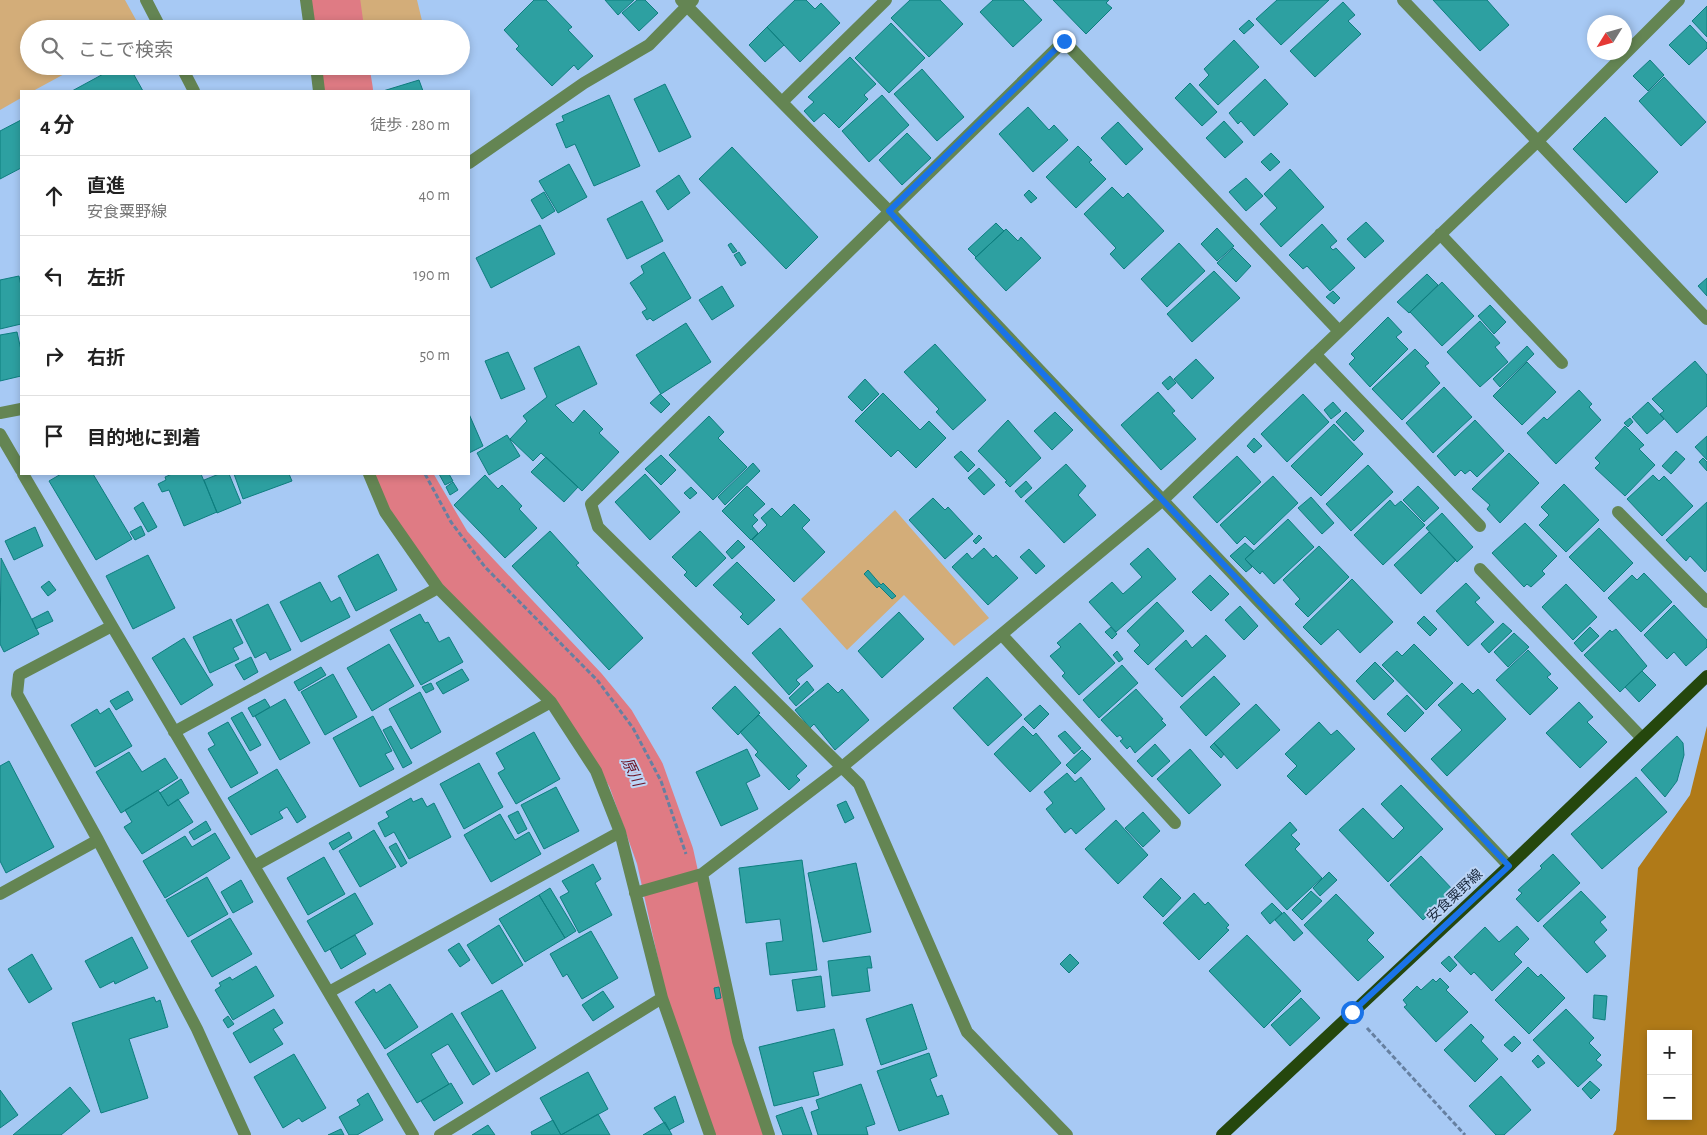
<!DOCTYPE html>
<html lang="ja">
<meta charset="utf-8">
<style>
:root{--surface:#fff;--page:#f2f2f2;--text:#222;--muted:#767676;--line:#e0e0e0}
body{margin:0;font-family:"Alegreya Sans","Noto Sans JP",sans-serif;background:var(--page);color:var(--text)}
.controls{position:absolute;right:15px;bottom:15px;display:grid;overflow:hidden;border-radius:0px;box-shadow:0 2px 8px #0003}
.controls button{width:45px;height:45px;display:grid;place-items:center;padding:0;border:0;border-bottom:1px solid var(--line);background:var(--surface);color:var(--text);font:25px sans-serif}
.compass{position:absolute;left:1587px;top:15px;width:45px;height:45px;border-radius:50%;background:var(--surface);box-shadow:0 2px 8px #0003;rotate:233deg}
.stop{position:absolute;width:15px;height:15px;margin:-11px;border:4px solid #1a73e8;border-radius:50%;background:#fff}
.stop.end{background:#1a73e8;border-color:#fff;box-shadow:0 1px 5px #0008}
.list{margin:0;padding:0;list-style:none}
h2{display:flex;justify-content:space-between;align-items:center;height:65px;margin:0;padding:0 20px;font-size:21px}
h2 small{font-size:16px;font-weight:400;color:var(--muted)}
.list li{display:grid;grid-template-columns:32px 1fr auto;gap:15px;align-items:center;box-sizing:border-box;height:80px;padding:0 20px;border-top:1px solid var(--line)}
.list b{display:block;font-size:19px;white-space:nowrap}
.list p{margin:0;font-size:16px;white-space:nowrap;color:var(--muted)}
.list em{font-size:16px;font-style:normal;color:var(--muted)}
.icon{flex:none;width:28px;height:28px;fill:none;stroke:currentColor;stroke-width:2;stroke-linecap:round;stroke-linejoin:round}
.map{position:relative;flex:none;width:1707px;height:1135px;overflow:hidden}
.search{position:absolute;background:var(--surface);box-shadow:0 2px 8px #0003;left:20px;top:20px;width:450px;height:55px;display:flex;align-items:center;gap:12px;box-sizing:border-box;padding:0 18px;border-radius:28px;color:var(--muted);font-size:19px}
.panel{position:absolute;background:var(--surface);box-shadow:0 2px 8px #0003;left:20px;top:90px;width:450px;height:385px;border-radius:0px}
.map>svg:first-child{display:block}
.green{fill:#d3ad79}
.forest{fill:#b07a18;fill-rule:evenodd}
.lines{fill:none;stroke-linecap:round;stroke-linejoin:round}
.river{stroke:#df7b84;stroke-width:58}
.building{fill:#2da0a1;stroke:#0e7e7f}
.path{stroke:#6680a1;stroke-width:3;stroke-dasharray:5 2.5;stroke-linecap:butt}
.minor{stroke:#648553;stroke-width:12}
.major{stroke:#25470d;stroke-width:12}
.route{stroke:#1a73e8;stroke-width:6}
.labels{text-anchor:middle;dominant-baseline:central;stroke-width:4;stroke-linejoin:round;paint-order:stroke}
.street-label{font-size:14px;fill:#19293e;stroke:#bcd5f6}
.water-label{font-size:15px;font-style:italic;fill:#6d1325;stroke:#bcd5f6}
</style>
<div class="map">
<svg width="1707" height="1135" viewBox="0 0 1707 1135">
<rect width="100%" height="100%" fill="#a7c9f4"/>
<path class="green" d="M0,0H125L141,29H29V66H79L33,91H21V98L0,110Z
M353,0H417L424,29H358Z
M895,510L989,618L954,646L904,595L847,650L801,599Z"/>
<path class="forest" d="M1707,726V1135H1613L1616,1130L1638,868L1690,795ZM1651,1034H1688V1116H1651Z"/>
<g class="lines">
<path class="river" d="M331,0L335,29
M340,66L344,91
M400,474L444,549L580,693L608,727L636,775L665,856L705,1037L741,1135"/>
</g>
<path class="building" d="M534,0H546L572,27L568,30L593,56L578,70L574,65L552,86L516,49L519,46L504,30Z
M605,0H634L618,15Z
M637,0H645L658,13L639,31L622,13Z
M795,0H806L815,9L821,3L840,23L800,62L767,27Z
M910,0H940L963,24L929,57L891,18Z
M993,0H1023L1042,20L1013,47L980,12Z
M1053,0H1109L1106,3L1112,8L1086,34Z
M1277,0H1329L1281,45L1256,19Z
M1433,0H1487L1509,25L1480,51Z
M1343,2L1355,15L1348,21L1361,34L1315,77L1290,51Z
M1707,6V37L1692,21Z
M1249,20L1254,25L1244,34L1239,29Z
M891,23L925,58L889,93L855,58Z
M1690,25L1707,43V48L1689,65L1669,45Z
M767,27L784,45L765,62L749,45Z
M1234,40L1259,67L1218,105L1199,85L1209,75L1204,69Z
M850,57L876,84L864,95L868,99L839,128L824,113L814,122L804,111L814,102L808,97Z
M1650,60L1664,75L1648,91L1633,76Z
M118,66H129L143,91H72Z
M922,69L964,117L937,141L894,94Z
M1664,77L1706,122L1681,146L1639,101Z
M1265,79L1288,104L1254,136L1241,121L1238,124L1229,113Z
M419,80L423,91H383Z
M1190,83L1217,112L1202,126L1175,98Z
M665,84L691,137L659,152L634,99Z
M609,95L640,166L594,186L575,144L566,148L556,124L564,121L562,116Z
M882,95L909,125L869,162L842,131Z
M1028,107L1049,130L1054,125L1068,140L1033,172L999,134Z
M1605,117L1658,172L1626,203L1573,149Z
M21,120V168L0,179V131Z
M1224,121L1243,142L1225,158L1206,138Z
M1118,122L1143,149L1126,165L1101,138Z
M907,133L931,158L902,185L879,160Z
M1078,146L1092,160L1089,162L1106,179L1076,208L1046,177Z
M732,147L818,237L786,269L699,179Z
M1271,153L1280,162L1270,171L1261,162Z
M569,164L587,197L558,213L539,181Z
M1290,169L1324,207L1281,247L1260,224L1277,208L1264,194Z
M679,175L690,193L668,210L656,191Z
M1246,178L1263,196L1246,211L1229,192Z
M1112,187L1123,198L1128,193L1164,231L1124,269L1110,254L1116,248L1084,214Z
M1029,190L1037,198L1031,203L1024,195Z
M544,192L555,211L542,219L531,200Z
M642,201L663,241L627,259L607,219Z
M1366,222L1384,241L1365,258L1347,239Z
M996,223L1004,231L976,257L968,249Z
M1322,224L1337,241L1330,247L1333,250L1336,248L1355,268L1330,291L1307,266L1303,269L1289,255Z
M540,225L555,254L491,288L476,258Z
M1217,228L1234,246L1217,261L1201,244Z
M1006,229L1018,241L1021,237L1041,258L1006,291L975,258Z
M731,243L737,251L733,253L728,245Z
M1179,243L1205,271L1167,307L1141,279Z
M1233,248L1251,266L1236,282L1217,263Z
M664,252L691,298L653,321L650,318L647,320L642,312L647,309L630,283L644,273L641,266Z
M739,252L746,263L741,266L734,255Z
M1214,271L1240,298L1192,342L1167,314Z
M1427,274L1438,285L1409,313L1397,302Z
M19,276L21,286V324L0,329V280Z
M1707,278V296L1698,286Z
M1442,282L1474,316L1442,346L1410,312Z
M722,286L734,306L712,320L699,300Z
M1333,291L1340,298L1334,304L1326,297Z
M1490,305L1506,322L1494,334L1478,316Z
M1388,317L1402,332L1396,337L1408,349L1370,387L1349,364L1355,358L1351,354Z
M1480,321L1500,343L1495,347L1508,362L1480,387L1447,352Z
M686,323L711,362L661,394L636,355Z
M17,332L21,350V376L0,381V335Z
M935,344L986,400L953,430L936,412L939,409L904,372Z
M579,346L597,384L555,405L573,423L584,410L603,429L599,433L619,452L582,491L541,453L533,461L510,439L527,421L523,416L547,397L534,368Z
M1527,346L1534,354L1500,387L1493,379Z
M1415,349L1429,363L1425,366L1440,383L1402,420L1372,389Z
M508,352L525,389L501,399L485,361Z
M1196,359L1214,378L1192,399L1174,379Z
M1695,361L1707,375V406L1677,433L1660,414L1664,411L1652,399Z
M1527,362L1556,392L1522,425L1493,396Z
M1170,376L1176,383L1168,390L1162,383Z
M865,379L879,394L862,411L848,397Z
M1444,387L1472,417L1433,453L1406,423Z
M1579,390L1592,404L1589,407L1601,420L1556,464L1527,433L1544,417L1547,420Z
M1158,392L1175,411L1172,413L1196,439L1161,470L1121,425Z
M883,393L920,430L929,421L946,438L916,468L898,450L891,457L855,421Z
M660,394L670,404L661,413L650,403Z
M1303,394L1329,422L1287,462L1261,434Z
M1333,402L1341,411L1331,419L1324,410Z
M1648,402L1664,419L1647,434L1632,417Z
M1055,412L1073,430L1052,450L1034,431Z
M1346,412L1364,431L1354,441L1336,422Z
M469,414L483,446L469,453Z
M709,416L724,432L718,438L747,467L713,500L669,455Z
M1630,418L1633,422L1628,427L1624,423Z
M1008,420L1041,458L1010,487L1005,482L1007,481L978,451Z
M1475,420L1504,451L1477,477L1470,470L1465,474L1461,470L1455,476L1437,456Z
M1334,424L1363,454L1321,496L1291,466Z
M1625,426L1644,445L1639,449L1655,465L1625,496L1595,468L1600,463L1595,458Z
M507,435L520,456L489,475L477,453Z
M1707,436V460L1695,447Z
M1254,438L1262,446L1254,453L1247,446Z
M961,451L975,465L968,472L954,457Z
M1676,451L1685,459L1671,474L1662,466Z
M1509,453L1539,483L1500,523L1487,509L1490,505L1472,489Z
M661,455L676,470L661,485L645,469Z
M1237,456L1261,482L1217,523L1193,497Z
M546,457L578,487L564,502L531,472Z
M1703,458L1707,462V471L1699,462Z
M753,463L760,471L725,505L718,497Z
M1066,464L1086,486L1078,495L1096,515L1064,543L1025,501Z
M1368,465L1393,492L1351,531L1326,504Z
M979,468L995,485L984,495L968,478Z
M61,474H93L132,539L96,560L49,481Z
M172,474H201L217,512L184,526L169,490L162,492L158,484L166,480L165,477Z
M219,474H229L241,503L217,513L204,480Z
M234,474H289L292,481L243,499Z
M439,474H449L453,481L445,485Z
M645,474L680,512L650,540L615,502Z
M485,475L498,489L502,485L522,506L519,509L537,528L505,558L454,505Z
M1653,475L1659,481L1664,476L1693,506L1662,536L1627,499Z
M1273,476L1298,503L1254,545L1245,536L1237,544L1220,525Z
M1026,481L1032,488L1021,498L1015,491Z
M453,482L458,490L450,495L446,487Z
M1564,484L1599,520L1566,552L1539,525L1549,515L1541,507Z
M747,486L765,504L753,515L758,520L752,526L758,533L751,540L722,511Z
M1418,486L1439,508L1424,522L1403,500Z
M691,487L697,493L690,499L684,493Z
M1311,497L1334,523L1322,534L1298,508Z
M933,498L945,510L948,507L973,534L945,559L909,520Z
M1390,500L1395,506L1401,501L1425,525L1383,565L1354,535Z
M143,502L157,527L148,532L134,508Z
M1707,502V569L1705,572L1690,556L1686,561L1666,540Z
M794,504L810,520L802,528L825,552L794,582L752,540L767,525L761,518L772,508L781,517Z
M1442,513L1473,547L1457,562L1426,528Z
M1288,519L1314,547L1274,584L1262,571L1260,574L1245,559Z
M1525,523L1557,556L1542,571L1545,574L1531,587L1527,584L1524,587L1492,553Z
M141,526L145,535L135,540L130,532Z
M35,527L43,546L14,560L5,541Z
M1599,528L1633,563L1604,592L1569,557Z
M550,531L579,563L576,565L643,638L609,670L512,566Z
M700,531L726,558L696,587L684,575L687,572L672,557Z
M1429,532L1456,560L1421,594L1394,565Z
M979,535L982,538L976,544L973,541Z
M738,540L745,547L732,559L726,552Z
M1245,543L1254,551L1245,559L1252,567L1246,572L1230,556Z
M1319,546L1349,577L1308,617L1295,604L1300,599L1283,580Z
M984,548L993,558L996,555L1018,578L988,605L952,567L967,553L972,559Z
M1148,548L1176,579L1116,632L1089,602L1112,582L1123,594L1142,577L1130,564Z
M1029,549L1045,566L1036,574L1020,557Z
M378,554L397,590L356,611L338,576Z
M148,555L175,608L133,629L106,576Z
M1,558L39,634L4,652L0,644Z
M737,562L775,600L748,625L740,617L743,614L713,585Z
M868,570L881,585L883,583L896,596L892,599L879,586L877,588L864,574Z
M1644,573L1672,602L1641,632L1608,598L1632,575L1637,580Z
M1210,575L1229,594L1211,611L1192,592Z
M1352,579L1393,622L1360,653L1338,629L1321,645L1303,627Z
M49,581L56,590L48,596L41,587Z
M320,582L331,602L340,597L350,617L301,642L280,602Z
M1466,583L1480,598L1475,602L1494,622L1468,646L1436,611Z
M1566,584L1597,617L1573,640L1542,607Z
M1157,602L1184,631L1148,665L1134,651L1140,645L1127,631Z
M268,604L291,650L270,660L266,652L255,658L236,620Z
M1674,605L1707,640V647L1686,666L1674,652L1667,659L1644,635Z
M1240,606L1258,626L1244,640L1225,620Z
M48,611L53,621L36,629L32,619Z
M899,612L924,639L882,678L858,651Z
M420,614L425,623L428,622L439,642L449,637L463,662L421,685L390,630Z
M1424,616L1437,629L1430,636L1417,623Z
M231,619L243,643L233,648L239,659L210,673L193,637Z
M1080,623L1115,663L1079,695L1062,676L1065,673L1050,656L1061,647L1057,643Z
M1503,623L1512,631L1489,653L1481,644Z
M1111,627L1117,634L1112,639L1105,632Z
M1590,627L1599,636L1582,652L1574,643Z
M780,628L813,666L796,680L800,684L789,695L752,653Z
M1616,629L1647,666L1620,692L1584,655L1610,630L1612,632Z
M1514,633L1529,647L1508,667L1494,652Z
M1206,635L1226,656L1182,697L1155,669L1186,640L1192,648Z
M184,638L213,685L181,705L152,658Z
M389,644L414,686L372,711L347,668Z
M1414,644L1453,683L1426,710L1382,665L1397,651L1402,656Z
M1528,650L1551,674L1547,677L1558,688L1530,715L1496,680Z
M1117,651L1123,659L1119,662L1113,655Z
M251,657L258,672L244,680L235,665Z
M1375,662L1394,681L1374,700L1356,681Z
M1122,665L1138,683L1099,718L1083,700Z
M321,667L326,675L299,691L294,682Z
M462,669L469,680L443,694L436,683Z
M1642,671L1656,685L1639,702L1625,687Z
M333,674L357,717L325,735L301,692Z
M1214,676L1240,704L1206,736L1180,707Z
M987,677L1022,715L988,746L953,708Z
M807,681L814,690L796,706L789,698Z
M431,683L434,689L426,693L422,687Z
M828,683L838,693L842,689L869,720L835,750L814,724L810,728L795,710Z
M1462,683L1473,694L1478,689L1506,719L1447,776L1431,759L1462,730L1438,705Z
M735,686L760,713L738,735L712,708Z
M1136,689L1163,719L1161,720L1166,725L1135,753L1130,746L1127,749L1120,741L1123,739L1120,735L1117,737L1101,720Z
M128,691L133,700L116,710L110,701Z
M420,692L441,732L411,749L389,709Z
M1407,695L1424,713L1405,732L1387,714Z
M265,699L270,707L253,717L248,708Z
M285,699L310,743L280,760L255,716Z
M1579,702L1593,717L1587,722L1607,742L1580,768L1546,733Z
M1256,704L1280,730L1237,769L1214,743Z
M1040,705L1049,714L1034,729L1024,719Z
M109,708L132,746L95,767L71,725L97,709L100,714Z
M242,712L261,745L250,751L231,718Z
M759,715L807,766L796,776L800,780L789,790L755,755L758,752L740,732Z
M373,716L392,751L385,754L394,769L360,787L333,738Z
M228,722L258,773L231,788L208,749L215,745L208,733Z
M1319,722L1331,735L1337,730L1355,749L1306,795L1287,776L1297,766L1285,754Z
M391,726L412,763L403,768L383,730Z
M1023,726L1033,736L1036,733L1061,763L1030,792L994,754Z
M1065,731L1081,748L1074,754L1058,736Z
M534,732L560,779L516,804L498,773L505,769L496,753Z
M1677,736L1683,743L1684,755L1677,781L1665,797L1641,770Z
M1214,743L1224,754L1221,758L1210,747Z
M1155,744L1170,761L1152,777L1137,761Z
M747,749L760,776L746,783L758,809L721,826L696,772Z
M1190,749L1221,785L1189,814L1157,779Z
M1082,750L1091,759L1075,774L1066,765Z
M129,752L142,772L165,758L178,778L121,813L96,772Z
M9,761L54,847L6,873L0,861V766Z
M479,763L503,807L464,829L440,784Z
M277,769L306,817L297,823L287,807L279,812L283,818L251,835L228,798Z
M1067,773L1075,782L1081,777L1105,809L1076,834L1071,828L1065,833L1046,809L1053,803L1044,792Z
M1636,777L1667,812L1602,869L1571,834Z
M181,779L189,793L168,806L160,793Z
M1401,785L1443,829L1388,882L1339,830L1363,808L1393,839L1404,828L1381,804Z
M556,787L579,831L544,849L521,805Z
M158,790L168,806L178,799L193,822L142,854L124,827L132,822L125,810Z
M411,798L413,802L422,798L427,807L434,803L451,837L409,859L394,832L385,837L378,823L389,817L386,812Z
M846,801L854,818L845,823L837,805Z
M518,811L527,829L518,834L508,816Z
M1143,812L1160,831L1143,847L1125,828Z
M500,814L515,840L529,832L541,854L491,882L464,835Z
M1116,820L1148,855L1118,884L1085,849Z
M206,821L211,830L194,840L189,832Z
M1290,822L1297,830L1291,835L1300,844L1295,849L1322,878L1287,910L1245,865Z
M374,830L396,867L360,887L339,851Z
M349,832L352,838L333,850L329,843Z
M215,833L230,858L165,898L143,861L185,836L192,847Z
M396,843L407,863L401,867L389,847Z
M1553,854L1580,883L1538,922L1516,899L1522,893L1518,890L1542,868L1540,866Z
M1421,856L1454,891L1423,920L1390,885Z
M324,857L345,894L308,915L287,878Z
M802,860L817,970L770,975L766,943L783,941L780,919L746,923L739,868Z
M856,863L871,932L823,942L808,873Z
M593,864L601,879L595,883L612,915L579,933L560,897L569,892L562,881Z
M1329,872L1337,880L1320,896L1313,888Z
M207,877L228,914L188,937L166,900Z
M1161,878L1181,898L1163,917L1143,897Z
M241,880L253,902L233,913L221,892Z
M550,888L576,931L565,938L539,895Z
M1311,891L1322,901L1302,920L1292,910Z
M1581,891L1606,917L1600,922L1607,930L1594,942L1606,956L1587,973L1543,926Z
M355,893L373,924L325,952L307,921Z
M1194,893L1205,905L1208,902L1229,925L1226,928L1229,930L1199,960L1163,923Z
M1336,894L1374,933L1367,940L1384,957L1358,981L1304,925Z
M539,895L565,938L525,962L499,919Z
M1272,903L1282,913L1270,924L1261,913Z
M1284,912L1303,933L1294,941L1275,920Z
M230,918L252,954L212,977L191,941Z
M499,925L523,965L492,984L467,945Z
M1517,926L1529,939L1514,954L1522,962L1492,991L1474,972L1471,975L1454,957L1485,927L1499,942Z
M591,931L618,978L582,999L567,974L563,977L550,954Z
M355,935L366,954L341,969L330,949Z
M1247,935L1301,991L1264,1028L1209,971Z
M132,937L148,968L115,984L114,981L100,988L85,961Z
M459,943L470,960L460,967L448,950Z
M32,954L52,989L29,1003L8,969Z
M1070,954L1079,963L1069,973L1060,964Z
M870,956L872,968H867L870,991L832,996L828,961Z
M1449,956L1457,965L1450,972L1441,963Z
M256,966L274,996L233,1020L215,990L221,986L219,983L230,977L232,980Z
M1528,967L1538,977L1541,974L1565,998L1529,1034L1495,1000Z
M821,976L825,1007L797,1011L792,980Z
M1440,978L1449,987L1446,990L1468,1012L1436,1042L1404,1007L1407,1005L1403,1000L1417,986L1421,990L1433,979L1436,982Z
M390,984L418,1027L385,1049L355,1002L374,989L376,993Z
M719,987L721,998L716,999L714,988Z
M502,990L536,1048L496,1072L461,1013Z
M603,991L614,1007L593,1021L582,1005Z
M1594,995L1607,996L1605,1020L1593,1018Z
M154,997L156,1002L160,1000L168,1027L129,1039L148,1098L101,1113L72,1023Z
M1301,998L1320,1018L1290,1046L1271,1025Z
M912,1004L927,1049L881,1065L866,1019Z
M274,1009L283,1023L273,1029L283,1044L250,1063L233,1033Z
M1566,1009L1594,1038L1589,1043L1601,1055L1596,1060L1602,1065L1578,1087L1533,1040Z
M452,1013L490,1074L473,1085L448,1044L431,1054L449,1084L417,1103L387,1054Z
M228,1016L234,1024L228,1028L223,1020Z
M1471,1024L1484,1037L1481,1041L1498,1059L1475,1082L1444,1050Z
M834,1029L843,1065L813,1072L819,1095L774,1106L759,1047Z
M1514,1036L1521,1043L1512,1052L1504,1045Z
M929,1053L937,1076L930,1079L937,1097L942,1095L949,1114L899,1131L877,1071Z
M294,1054L326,1108L302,1122L299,1118L283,1128L254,1077Z
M1538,1055L1545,1063L1538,1068L1532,1061Z
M588,1072L608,1109L561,1135L540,1098Z
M1501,1076L1531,1110L1504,1135H1496L1469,1106Z
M1590,1081L1600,1090L1591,1099L1582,1089Z
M451,1083L463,1103L434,1121L421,1101Z
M861,1084L875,1124L866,1127L868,1135H818L811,1112L819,1109L816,1100Z
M70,1087L90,1111L61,1135H13Z
M0,1090L18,1115L0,1128Z
M368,1093L383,1120L357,1135H349L339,1117L360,1105L357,1100Z
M675,1096L684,1122L669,1130L654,1108Z
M802,1107L812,1135H783L776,1116Z
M598,1114L610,1135H561Z
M553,1120L561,1135H532L531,1132Z
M665,1122L672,1135H643L663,1123Z
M488,1125L495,1135H472Z
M341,1129L344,1135H328Z"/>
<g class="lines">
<path class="path" d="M425,474L451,522L485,567L598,681L633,728L661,781L686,854
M1367,1028L1465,1135"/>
<path class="minor" d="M146,0L161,29
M306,0L310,29
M681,0L889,211L1509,866
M1403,0L1707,319
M181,66L194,91
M316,66L319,91
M782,102L886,0
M469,163L584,83L649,45L693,0
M1440,234L1562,363
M1315,354L1480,526
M0,413L21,409
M0,434L21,470
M23,474L112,626L19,675L17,694L98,840L197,1029L245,1135
M369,474L385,512L438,588L551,702L596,771L620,832L662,998L710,1135
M1618,512L1707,602
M1480,569L1642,738
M112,626L413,1135
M1002,635L1175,823
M174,732L438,588
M254,866L551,702
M702,874L738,1041L769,1135
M635,893L702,874L842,767L1163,500L1537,142L1679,0
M0,894L98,840
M329,992L620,832
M440,1135L662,998
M1067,1135L967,1032L859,784L598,527L591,504L1064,41L1339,331"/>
<path class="major" d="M1222,1135L1509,866L1707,676"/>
</g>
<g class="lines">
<path class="route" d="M1064,41L889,211L1509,866L1352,1012"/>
</g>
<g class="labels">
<g class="street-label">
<text transform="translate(1455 896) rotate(-43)">安食粟野線</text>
</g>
<g class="water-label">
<text transform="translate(632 772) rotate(64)">原川</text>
</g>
</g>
</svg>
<div class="controls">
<button>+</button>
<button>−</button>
</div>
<svg class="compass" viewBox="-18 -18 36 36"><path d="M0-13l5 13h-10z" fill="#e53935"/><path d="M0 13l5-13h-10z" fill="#767676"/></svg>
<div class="stop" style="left:1352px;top:1012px"></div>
<div class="stop end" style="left:1064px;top:41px"></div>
<div class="search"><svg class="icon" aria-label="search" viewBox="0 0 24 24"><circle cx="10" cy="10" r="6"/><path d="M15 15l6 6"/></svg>ここで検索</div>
<section class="panel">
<h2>4 分<small>徒歩 · 280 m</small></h2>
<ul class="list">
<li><svg class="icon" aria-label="ahead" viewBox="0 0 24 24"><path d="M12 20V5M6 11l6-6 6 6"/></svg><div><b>直進</b><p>安食粟野線</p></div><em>40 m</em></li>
<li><svg class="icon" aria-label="left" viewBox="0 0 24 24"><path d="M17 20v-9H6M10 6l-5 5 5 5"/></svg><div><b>左折</b></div><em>190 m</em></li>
<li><svg class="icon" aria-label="right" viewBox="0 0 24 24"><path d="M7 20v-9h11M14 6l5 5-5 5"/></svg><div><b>右折</b></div><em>50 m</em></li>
<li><svg class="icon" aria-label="arrive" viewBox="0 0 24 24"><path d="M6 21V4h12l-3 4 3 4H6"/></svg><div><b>目的地に到着</b></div></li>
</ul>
</section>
</div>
